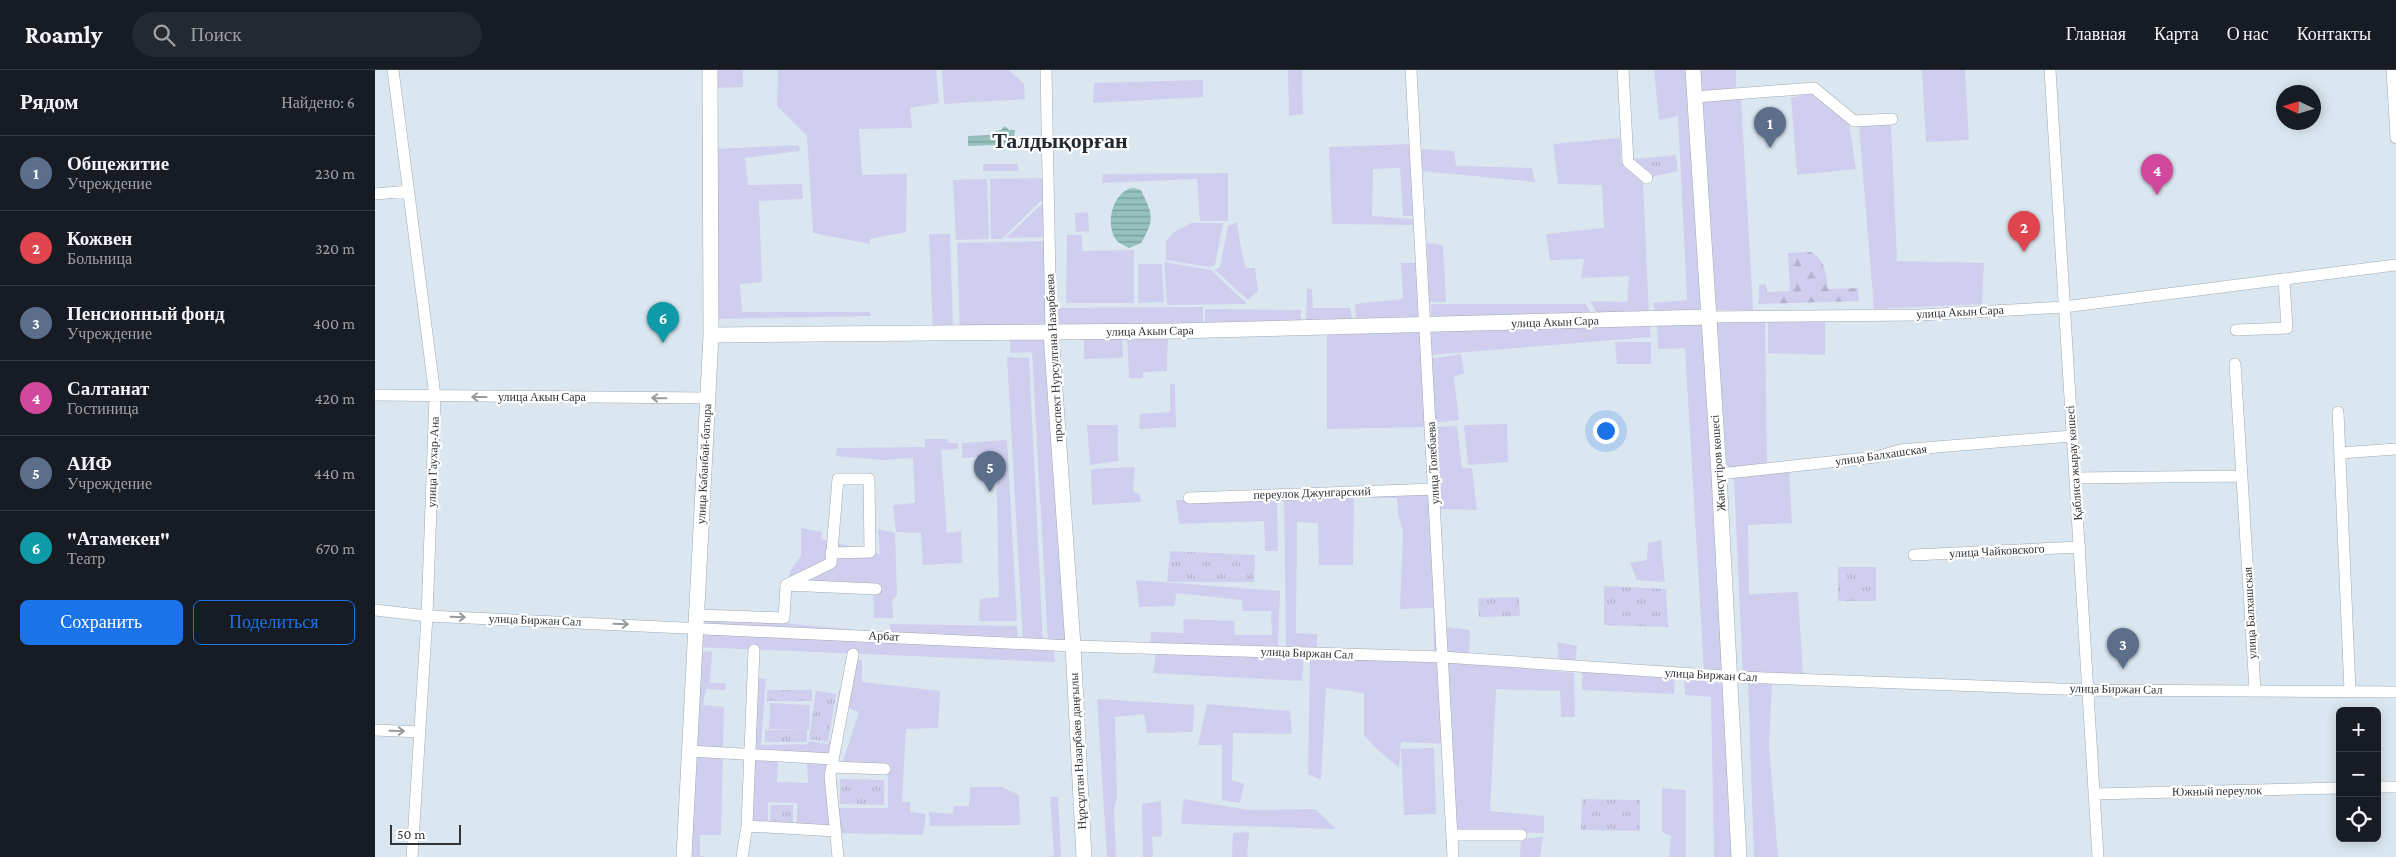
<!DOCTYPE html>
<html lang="ru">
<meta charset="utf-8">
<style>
:root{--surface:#171b24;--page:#242831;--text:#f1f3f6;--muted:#9ea1a6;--line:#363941;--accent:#1a73e8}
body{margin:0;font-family:"Crimson Pro",serif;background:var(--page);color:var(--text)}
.controls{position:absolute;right:15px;bottom:15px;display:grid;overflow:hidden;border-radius:8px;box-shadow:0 2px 12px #0003}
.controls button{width:45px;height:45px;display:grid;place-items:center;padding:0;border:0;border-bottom:1px solid var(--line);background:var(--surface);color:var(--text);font:25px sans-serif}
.compass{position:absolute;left:1901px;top:15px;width:45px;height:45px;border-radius:50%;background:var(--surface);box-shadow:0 2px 12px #0003;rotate:274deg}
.scale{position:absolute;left:15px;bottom:12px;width:71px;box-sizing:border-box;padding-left:5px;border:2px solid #303437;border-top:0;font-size:14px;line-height:18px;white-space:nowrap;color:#303437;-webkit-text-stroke:4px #fff;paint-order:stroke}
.you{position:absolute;left:1230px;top:360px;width:18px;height:18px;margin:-12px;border:4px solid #fff;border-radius:50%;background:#1a73e8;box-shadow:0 0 0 8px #1a73e833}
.badge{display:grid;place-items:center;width:32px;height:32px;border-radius:50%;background:var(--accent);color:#fff;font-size:16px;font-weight:700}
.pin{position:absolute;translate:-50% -41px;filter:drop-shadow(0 1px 2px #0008)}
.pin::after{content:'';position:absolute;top:26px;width:18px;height:15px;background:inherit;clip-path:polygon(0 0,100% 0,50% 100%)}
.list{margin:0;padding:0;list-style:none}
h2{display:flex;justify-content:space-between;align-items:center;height:65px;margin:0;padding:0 20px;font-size:21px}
h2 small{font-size:16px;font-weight:400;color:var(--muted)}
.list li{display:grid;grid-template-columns:32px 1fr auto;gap:15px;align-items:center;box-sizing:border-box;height:75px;padding:0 20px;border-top:1px solid var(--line)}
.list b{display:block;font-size:19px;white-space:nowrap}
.list p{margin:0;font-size:16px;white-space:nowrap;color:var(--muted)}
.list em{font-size:16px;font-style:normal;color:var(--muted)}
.actions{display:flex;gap:10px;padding:15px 20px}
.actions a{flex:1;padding:11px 0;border:1px solid var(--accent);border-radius:8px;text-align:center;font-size:18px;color:var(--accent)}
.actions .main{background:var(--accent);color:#fff}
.icon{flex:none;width:28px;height:28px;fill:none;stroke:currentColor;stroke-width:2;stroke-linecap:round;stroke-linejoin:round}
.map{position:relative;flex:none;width:2021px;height:787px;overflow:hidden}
header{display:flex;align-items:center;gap:30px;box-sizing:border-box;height:70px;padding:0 25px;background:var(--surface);border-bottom:1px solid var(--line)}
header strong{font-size:24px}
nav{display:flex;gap:28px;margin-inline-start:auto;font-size:18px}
.search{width:350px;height:45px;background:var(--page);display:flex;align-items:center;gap:12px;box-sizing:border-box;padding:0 18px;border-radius:28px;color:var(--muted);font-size:19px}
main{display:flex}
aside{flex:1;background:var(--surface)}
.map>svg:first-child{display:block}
.green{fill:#d0ceee}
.forest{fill:url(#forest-firs)}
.park{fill:url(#park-tufts)}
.water{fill:url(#water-rules)}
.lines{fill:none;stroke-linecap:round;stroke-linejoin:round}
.minor-casing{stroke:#9faab2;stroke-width:12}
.major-casing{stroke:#9faab2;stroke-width:16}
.minor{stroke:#fff;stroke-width:11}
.major{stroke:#fff;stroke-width:15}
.oneway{stroke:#989a9b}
.labels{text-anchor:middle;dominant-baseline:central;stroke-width:4.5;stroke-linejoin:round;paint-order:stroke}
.street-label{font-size:12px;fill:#303437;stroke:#fff}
.town-label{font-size:22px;font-weight:bold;fill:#222b31;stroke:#fff}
</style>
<header>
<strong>Roamly</strong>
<div class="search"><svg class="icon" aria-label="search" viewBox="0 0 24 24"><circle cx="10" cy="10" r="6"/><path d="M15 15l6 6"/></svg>Поиск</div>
<nav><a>Главная</a><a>Карта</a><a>О нас</a><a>Контакты</a></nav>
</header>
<main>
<aside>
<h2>Рядом<small>Найдено: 6</small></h2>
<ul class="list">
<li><span class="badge" style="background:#5c6f8a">1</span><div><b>Общежитие</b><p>Учреждение</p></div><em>230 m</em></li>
<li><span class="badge" style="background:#e0444e">2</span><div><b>Кожвен</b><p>Больница</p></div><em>320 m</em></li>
<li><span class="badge" style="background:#5c6f8a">3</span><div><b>Пенсионный фонд</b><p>Учреждение</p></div><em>400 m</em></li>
<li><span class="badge" style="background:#d1479c">4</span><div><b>Салтанат</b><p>Гостиница</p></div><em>420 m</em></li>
<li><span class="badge" style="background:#5c6f8a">5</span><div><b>АИФ</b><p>Учреждение</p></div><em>440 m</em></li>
<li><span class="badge" style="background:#0f9aa8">6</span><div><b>&quot;Атамекен&quot;</b><p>Театр</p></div><em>670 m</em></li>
</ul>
<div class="actions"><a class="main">Сохранить</a><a>Поделиться</a></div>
</aside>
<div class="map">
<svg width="2021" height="787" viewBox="0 0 2021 787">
<defs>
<pattern id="forest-firs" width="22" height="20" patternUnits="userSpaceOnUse" patternTransform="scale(1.25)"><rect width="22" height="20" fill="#d0ceee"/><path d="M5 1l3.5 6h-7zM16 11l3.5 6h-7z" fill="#b3b2cd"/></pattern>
<pattern id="park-tufts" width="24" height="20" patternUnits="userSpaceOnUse" patternTransform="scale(1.25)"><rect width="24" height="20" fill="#d0ceee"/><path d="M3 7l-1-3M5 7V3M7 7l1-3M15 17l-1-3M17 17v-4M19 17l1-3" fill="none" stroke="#b3b2cd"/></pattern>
<pattern id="water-rules" width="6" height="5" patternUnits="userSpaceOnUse" patternTransform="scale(1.25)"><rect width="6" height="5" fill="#95c2bd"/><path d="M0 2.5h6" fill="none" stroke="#7a9e9a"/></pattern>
</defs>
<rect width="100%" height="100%" fill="#dbe7f0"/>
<path class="green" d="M340,0H368V17L340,18Z
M403,0H561L564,33L535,38L537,58L484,59L487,105L532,104L531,162L495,169V174L438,163L432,66L402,36Z
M567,0H634L649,14L650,29L569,34Z
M913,0H927L928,44L914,46Z
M1279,0H1315L1329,244L1281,246L1278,233L1312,230L1303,46L1284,50Z
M1322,0H1361V20L1324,24Z
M1547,0H1590L1594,70L1551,72Z
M828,10V27L718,33L719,13Z
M1435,23L1474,54L1481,99L1422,105L1416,28Z
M1366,27L1378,240H1339L1327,31Z
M1516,55L1522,191L1609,193L1607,234L1499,239L1484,56Z
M1245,68L1246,90L1268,113L1274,245L1224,247L1215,231L1252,232L1254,206L1206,208L1209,189L1175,190L1171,164L1229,158L1227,115L1183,114L1178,74Z
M1036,74L1041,146H1028L1025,98L998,99L997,146L1038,149L1040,155L957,154L954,77Z
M424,75L425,81L370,88L373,115L427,114L428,129L384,131L387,212L365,214L367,242H495L496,246L341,249L340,79Z
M1047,79L1079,81L1081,96L1157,98L1160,112L1047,101Z
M608,94H643V101H608Z
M853,103V151H825L822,109L727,113L728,104Z
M672,108L673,124L627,169H616L615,109Z
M612,109L614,169L581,170L578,110Z
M673,128V167L631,168Z
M713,142L714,161L701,162L700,143Z
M862,152L867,185L871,198H880L883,221L873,230L840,200L845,197L853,156Z
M816,153H848L840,195L834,197L791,190V171L799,162Z
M554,164H575L578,260L558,261Z
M692,165H707V181L759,180V233H691Z
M672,171V258L585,259L582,173Z
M1052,173L1068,175L1071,232H1054Z
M789,192L836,200L872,234L792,235Z
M1026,193H1044L1048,252L982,255L980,234L1028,229Z
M763,194H787L789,232L763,233Z
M932,218L937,220L938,238H975L978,253L931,254Z
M1056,234H1211L1218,246L1056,252Z
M828,237V257L678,260V238Z
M830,239L926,240L925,258L830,255Z
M1330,250L1352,602L1329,601L1310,278L1283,279L1282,251Z
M1338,250L1390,251L1392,395L1347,401Z
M1393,251H1450V285L1393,283Z
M1274,252L1276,267L1055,285L1053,260Z
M1048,259L1051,357L952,359V264Z
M747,263L748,288L709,289V266Z
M793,263L792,301L768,302V308H754L752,265Z
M635,267H673L694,573L673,572L657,282L635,283Z
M1240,272H1276V294H1242Z
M1086,284L1089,303L1079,307L1084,350L1059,353L1055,289Z
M632,287L654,288L668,574L678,575L680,592L319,577L321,545L515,563V554L642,556L643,571H648Z
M795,314H800L801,357L764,359L765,344L795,342Z
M1132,354L1133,392L1093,395L1089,355Z
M712,355H743V391L715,395Z
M1082,356L1087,398H1097L1102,440L1064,439L1058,357Z
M550,369H572L573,373H583V379L566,380L572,463L586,461L587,493L548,495L546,463L521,462L518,435L540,433L538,388L508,390L461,386L462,378L550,377Z
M632,370L642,551H604L605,529L624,527L621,385L587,388V373Z
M760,397L758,421L765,425L766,432L717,435L716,399Z
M1414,401L1417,453L1373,455L1374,524L1423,522L1428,607H1368L1359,407Z
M1057,420L1066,583L1059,582L1058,538L1025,539L1028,462L1023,444L1022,428H979L978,495H944L943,453L922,452L921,563L942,564V581L911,580L909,425Z
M902,428L903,481H890L889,451L804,454L801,430Z
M426,458L447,462L446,469L505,484L503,459L520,463L522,525L517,531L518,548H499L498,519L412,520L415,501L426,486Z
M1286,470L1290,512L1262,510L1255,493L1272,490L1273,473Z
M761,510L905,521L903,578L775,576L776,562L809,563L808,549L859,551L860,565H897L896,541H868L867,530L801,523L800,536L764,537Z
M1071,557L1095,560L1094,585L1070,583Z
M1182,572L1202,576L1200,594L1184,591Z
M322,581L337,582L335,613H351L350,620L331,619L328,635L349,637L346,765H325V786L333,787H312Z
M781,583L929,587L927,611L778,603Z
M935,586L1065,592L1073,674L1026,672L1024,698L1001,678L989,665V623L951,618L946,710L933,704Z
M479,588L487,590V612L565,621L563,658L531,659L527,732H535V742L551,744L548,765L466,763L461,738H513V696L467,694L484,642L473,638Z
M1072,590L1199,603L1200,647H1186L1185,621L1121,619L1115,741L1169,746V763L1081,761Z
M1207,600L1300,607L1299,624L1207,620Z
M383,608L391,609L386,675L432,674L435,671L452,674L456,670L464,619L468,621L456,687L376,681Z
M1309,608L1351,614L1360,787H1339L1336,627L1310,625Z
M1373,613L1397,614L1394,675L1403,787H1379Z
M722,629L819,635L818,662L772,663L769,644L740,647L742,728L739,738L741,787H732Z
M395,633L435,635L434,660L394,659Z
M832,634L915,641L917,664L858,663L857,710L869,714L865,733L847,730V675H823Z
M1059,678L1061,744L1029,745L1026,679Z
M377,687L403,689L402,712L433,713L432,690L456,691L457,758L422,756V733L393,732V754L375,753Z
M595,717H627L644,725L645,755L555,756L554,742L578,744L579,736H594Z
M1287,718L1311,720V787H1294L1296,766L1287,762Z
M675,727H683L686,787H672L679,786Z
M809,729L874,740L941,739L961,759L806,754Z
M786,731L787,766L777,767L778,787H768L767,734Z
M874,762L872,787H857L858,763Z
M1168,767L1165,787H1145L1146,769Z"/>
<path class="forest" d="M1436,182C1451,192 1451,203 1453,219L1483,218L1484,231L1384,234V215L1391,214L1392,222L1415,221L1413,183Z"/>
<path class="park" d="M1301,85L1303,101L1272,108L1257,89Z
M795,481L880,485L879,512H792Z
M1463,497H1501V531H1463Z
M1229,516L1291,519L1293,557L1229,555Z
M1144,527L1145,546L1104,547L1103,528Z
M392,620H437V631H392Z
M441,621L461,624L453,672L434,669Z
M390,660H432V672H390Z
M465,709L509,710V735L465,734Z
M1207,729L1265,730V761L1206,760Z
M396,735H418V753L395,752Z"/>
<path class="water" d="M630,56L634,60H640L639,66L643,68L639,73L640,77L635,76L629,81L627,78H620V75L593,76V66L620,65L621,61L626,60Z
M759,118L766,120C778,145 780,149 766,173L754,178C750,176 746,174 743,172C728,157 738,119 759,118Z"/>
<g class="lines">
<g class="minor-casing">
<path id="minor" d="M18,0L60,326L52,546L37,787
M671,0L676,263
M1036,0L1078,787
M1248,0L1253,92L1272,108
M1675,0L1723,787
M2017,0L2021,68
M1320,27L1439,18L1479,51L1517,49
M0,124L34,121
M1333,247L1544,245L1689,237L2021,195
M1861,260L1912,258L1909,209
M1860,294L1880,620
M0,325L333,328
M1963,342L1975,621
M1965,383L2021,379
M1344,404L1501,387L1525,380L1697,366
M1700,408L1867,406
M814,428L1060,419
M1539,485L1705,477
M411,515L456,493L463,409H494L495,482L456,483
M0,540L52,546L698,576L1068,587L1364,607L1714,620L2021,622
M321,545L409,548L411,515L501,519
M379,580L372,756L460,761
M0,660L45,662
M314,681L458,689
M457,697L510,699
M2002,717H2021
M1719,724L1965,718
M1077,765H1146
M367,787L372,756
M463,787L455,706L478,584"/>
</g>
<g class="major-casing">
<path id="major" d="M1318,0L1344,404L1364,787
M676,263L698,576L709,787
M336,265L800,261L1333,247
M309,787L336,265L335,0"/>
</g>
<use href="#minor" class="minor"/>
<use href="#major" class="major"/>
</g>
<defs><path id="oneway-shaft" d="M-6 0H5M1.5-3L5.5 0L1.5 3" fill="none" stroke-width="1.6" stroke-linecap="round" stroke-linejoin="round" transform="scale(1.25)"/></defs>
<g class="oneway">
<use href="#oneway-shaft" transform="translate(104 327) rotate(-180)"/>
<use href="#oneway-shaft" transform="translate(284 328) rotate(-179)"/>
<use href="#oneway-shaft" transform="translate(83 547) rotate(2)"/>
<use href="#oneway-shaft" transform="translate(246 554) rotate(2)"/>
<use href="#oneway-shaft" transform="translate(22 661) rotate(1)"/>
</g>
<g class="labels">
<g class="street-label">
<text transform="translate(1585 242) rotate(-3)">улица Акын Сара</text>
<text transform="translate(1180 252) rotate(-2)">улица Акын Сара</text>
<text transform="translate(775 261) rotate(-1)">улица Акын Сара</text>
<text transform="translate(679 288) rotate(-93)">проспект Нурсултана Назарбаева</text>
<text x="167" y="327">улица Акын Сара</text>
<text transform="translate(1506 385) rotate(-8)">улица Балхашская</text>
<text transform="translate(58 392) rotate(-88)">улица Гаухар-Ана</text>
<text transform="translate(1058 393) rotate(-93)">улица Толебаева</text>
<text transform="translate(1343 393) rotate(-94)">Жансүгіров көшесі</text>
<text transform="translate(1699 393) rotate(-94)">Қаблиса жырау көшесі</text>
<text transform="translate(329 394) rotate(-87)">улица Кабанбай-батыра</text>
<text transform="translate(937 423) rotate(-2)">переулок Джунгарский</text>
<text transform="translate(1622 481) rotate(-3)">улица Чайковского</text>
<text transform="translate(1875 543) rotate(-93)">улица Балхашская</text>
<text transform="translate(160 550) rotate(2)">улица Биржан Сал</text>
<text transform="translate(509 566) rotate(3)">Арбат</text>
<text transform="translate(932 583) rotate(2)">улица Биржан Сал</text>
<text transform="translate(1336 605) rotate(3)">улица Биржан Сал</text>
<text transform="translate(1741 619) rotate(1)">улица Биржан Сал</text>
<text transform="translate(703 681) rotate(-93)">Нұрсұлтан Назарбаев даңғылы</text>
<text transform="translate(1842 721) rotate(-1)">Южный переулок</text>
</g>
<g class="town-label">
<text x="685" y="70">Талдықорған</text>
</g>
</g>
</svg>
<div class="controls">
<button>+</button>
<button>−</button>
<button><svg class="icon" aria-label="locate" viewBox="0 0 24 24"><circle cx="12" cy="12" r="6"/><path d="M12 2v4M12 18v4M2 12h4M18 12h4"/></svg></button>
</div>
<svg class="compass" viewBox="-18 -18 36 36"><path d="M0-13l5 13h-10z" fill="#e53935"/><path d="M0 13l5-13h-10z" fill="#9ea1a6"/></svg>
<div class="scale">50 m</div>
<div class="you"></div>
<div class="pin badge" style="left:1395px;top:78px;background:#5c6f8a">1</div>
<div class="pin badge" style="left:1649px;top:182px;background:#e0444e">2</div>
<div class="pin badge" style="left:1748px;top:599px;background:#5c6f8a">3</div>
<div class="pin badge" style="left:1782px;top:125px;background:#d1479c">4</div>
<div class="pin badge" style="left:615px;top:422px;background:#5c6f8a">5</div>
<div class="pin badge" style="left:288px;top:273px;background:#0f9aa8">6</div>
</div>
</main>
